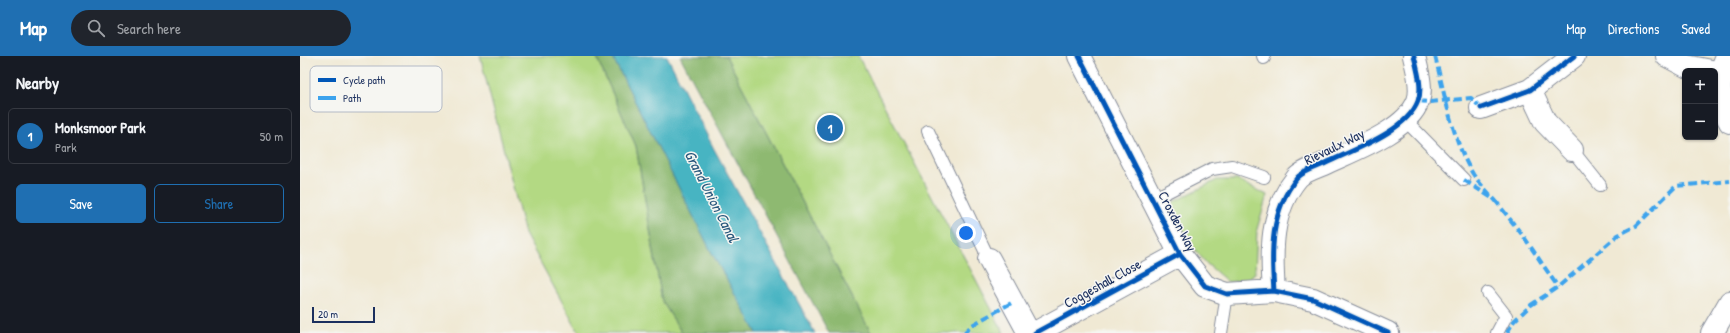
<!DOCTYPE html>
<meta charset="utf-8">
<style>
:root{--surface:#171b24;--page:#20242c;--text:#f1f3f6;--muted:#9ea1a6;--line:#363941;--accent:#1f6fb2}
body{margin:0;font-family:"Patrick Hand",sans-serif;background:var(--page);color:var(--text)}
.controls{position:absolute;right:12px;top:12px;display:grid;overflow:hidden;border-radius:6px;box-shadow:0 1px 3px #0004}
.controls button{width:36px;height:36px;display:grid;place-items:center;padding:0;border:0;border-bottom:1px solid var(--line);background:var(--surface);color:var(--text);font:20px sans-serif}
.scale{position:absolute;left:12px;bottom:10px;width:63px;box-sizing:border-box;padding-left:4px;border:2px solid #1b2f5e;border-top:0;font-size:11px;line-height:14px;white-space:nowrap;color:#1b2f5e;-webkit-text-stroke:3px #f6f6f2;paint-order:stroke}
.you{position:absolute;left:666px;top:177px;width:14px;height:14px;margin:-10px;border:3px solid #fff;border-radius:50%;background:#1a73e8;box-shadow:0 0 0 6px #1a73e833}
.badge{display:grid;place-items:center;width:26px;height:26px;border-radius:50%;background:var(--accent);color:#fff;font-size:13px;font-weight:700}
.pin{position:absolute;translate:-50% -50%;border:2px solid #fff;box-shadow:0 1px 4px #0006}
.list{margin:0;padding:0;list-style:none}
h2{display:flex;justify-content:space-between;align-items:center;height:52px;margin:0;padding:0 16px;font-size:17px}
h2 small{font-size:13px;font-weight:400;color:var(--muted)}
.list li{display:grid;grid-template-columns:26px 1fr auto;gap:12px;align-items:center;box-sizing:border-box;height:56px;margin:0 8px 8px;padding:0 8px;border:1px solid var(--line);border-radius:6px}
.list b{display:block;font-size:15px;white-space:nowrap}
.list p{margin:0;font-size:13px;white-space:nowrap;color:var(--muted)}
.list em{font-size:13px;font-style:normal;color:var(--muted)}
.actions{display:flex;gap:8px;padding:12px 16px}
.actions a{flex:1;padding:9px 0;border:1px solid var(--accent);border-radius:6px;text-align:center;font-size:14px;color:var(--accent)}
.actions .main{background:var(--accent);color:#fff}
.icon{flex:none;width:22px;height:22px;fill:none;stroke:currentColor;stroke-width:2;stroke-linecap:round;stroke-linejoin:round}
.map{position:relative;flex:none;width:1430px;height:277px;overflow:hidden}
header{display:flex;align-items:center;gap:24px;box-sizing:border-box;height:56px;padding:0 20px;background:var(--accent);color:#fff}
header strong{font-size:19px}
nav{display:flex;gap:22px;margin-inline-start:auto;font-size:14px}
.search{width:280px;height:36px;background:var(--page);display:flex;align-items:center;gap:10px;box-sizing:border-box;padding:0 14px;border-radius:22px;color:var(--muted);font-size:15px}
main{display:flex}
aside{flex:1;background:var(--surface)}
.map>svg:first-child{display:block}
.green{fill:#b3d983;stroke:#678470}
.forest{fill:#8eb971;stroke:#547468}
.water{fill:#47b4c2;stroke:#317290}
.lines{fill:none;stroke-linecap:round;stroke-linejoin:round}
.service-casing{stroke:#868c99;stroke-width:14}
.minor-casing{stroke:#868c99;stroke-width:24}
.service{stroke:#fff;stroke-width:12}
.minor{stroke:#fff;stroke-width:22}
.quiet{stroke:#3da3ed;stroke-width:4;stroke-dasharray:8 4;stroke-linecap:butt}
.cycleway-casing{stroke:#f6f6f2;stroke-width:8}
.cycleway{stroke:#0057b8;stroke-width:5}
.labels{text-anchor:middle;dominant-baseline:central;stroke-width:3;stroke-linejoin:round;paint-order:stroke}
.street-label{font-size:14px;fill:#1b2f5e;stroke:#f6f6f2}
.water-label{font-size:15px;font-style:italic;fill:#28577c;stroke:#f6f6f2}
.key{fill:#f6f6f2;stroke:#b4bac6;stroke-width:1}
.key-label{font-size:11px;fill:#1b2f5e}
</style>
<header>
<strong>Map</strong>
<div class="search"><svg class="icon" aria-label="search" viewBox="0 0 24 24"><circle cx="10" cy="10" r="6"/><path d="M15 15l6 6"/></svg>Search here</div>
<nav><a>Map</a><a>Directions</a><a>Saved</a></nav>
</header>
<main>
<aside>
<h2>Nearby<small></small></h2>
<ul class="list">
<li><span class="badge">1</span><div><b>Monksmoor Park</b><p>Park</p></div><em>50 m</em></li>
</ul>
<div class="actions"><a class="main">Save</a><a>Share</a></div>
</aside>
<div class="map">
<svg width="1430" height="277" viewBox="0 0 1430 277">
<rect width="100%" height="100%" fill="#f6f6f2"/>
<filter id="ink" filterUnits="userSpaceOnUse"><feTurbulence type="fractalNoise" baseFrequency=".025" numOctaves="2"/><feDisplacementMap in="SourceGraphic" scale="8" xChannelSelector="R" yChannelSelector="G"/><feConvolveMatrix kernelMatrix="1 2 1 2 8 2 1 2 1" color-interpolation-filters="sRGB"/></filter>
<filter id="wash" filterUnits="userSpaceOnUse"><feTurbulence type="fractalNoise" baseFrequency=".012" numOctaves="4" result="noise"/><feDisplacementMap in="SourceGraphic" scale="16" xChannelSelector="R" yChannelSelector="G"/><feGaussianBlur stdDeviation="0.9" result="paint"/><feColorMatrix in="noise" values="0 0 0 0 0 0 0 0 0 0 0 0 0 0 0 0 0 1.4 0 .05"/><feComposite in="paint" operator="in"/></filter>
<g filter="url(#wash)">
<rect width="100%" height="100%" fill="#f0e9d4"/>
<path class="green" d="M180,0H296L336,90L362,245L382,277H279L225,178Z
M426,0H558L704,277H571Z
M917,124H937L967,139L957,173L955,217L946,224L928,226L907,208L891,189L869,148Z"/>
<path class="forest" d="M296,0H312L413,199L457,277H382L362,245L336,90Z
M380,0H426L571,277H529Z"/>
<path class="water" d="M312,0H367L414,93L515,277H457L413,199Z"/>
</g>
<g filter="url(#ink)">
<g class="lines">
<g class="service-casing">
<path id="service" d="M963,0L964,2
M1105,64L1164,124
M628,75L689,203
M1272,94L1300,129
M853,143L912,113L932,110L964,121
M1188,237L1206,260L1197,277
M921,277L927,238"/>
</g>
<g class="minor-casing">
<path id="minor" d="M779,0L880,198L905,230L927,238L974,235L1013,243L1088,277
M1367,0L1386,10L1411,15
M1427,0C1417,21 1417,45 1430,66
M1230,34L1245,66L1272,94
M1181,52L1230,34L1274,0
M689,203L729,277
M974,235C971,196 970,155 997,122C1003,115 1018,111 1026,107C1053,94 1107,75 1118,45C1123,32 1117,13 1114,0
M735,277L880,198
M1412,277L1430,246"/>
</g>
<use href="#service" class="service"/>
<use href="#minor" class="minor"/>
<path class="quiet" d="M1135,0C1144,36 1153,86 1173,118C1179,127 1187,135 1195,144
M1118,45L1130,46L1171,42L1181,52
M1164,124L1195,144L1224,181L1258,231
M664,277L672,269L713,246
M1207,277L1214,265L1231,249L1258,231L1318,179L1336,170L1376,130L1430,125"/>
<g class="cycleway-casing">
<path id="cycleway" d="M779,0L880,198L905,230L927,238L974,235L1013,243L1088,277
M1181,52L1230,34L1274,0
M974,235C971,196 970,155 997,122C1003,115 1018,111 1026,107C1053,94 1107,75 1118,45C1123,32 1117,13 1114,0
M735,277L880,198"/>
</g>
<use href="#cycleway" class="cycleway"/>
</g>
</g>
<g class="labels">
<g class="street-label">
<text transform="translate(1034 90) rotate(-26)">Rievaulx Way</text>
<text transform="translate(878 165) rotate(62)">Croxden Way</text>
<text transform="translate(802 227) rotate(-29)">Coggeshall Close</text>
</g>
<g class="water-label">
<text transform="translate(412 140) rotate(63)">Grand Union Canal</text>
</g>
</g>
<rect x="10" y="10" width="132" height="46" rx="6" class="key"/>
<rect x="18" y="22" width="18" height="4" fill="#0057b8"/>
<rect x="18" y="40" width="18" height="4" fill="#3da3ed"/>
<g class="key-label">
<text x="43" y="28">Cycle path</text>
<text x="43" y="46">Path</text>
</g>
</svg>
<div class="controls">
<button>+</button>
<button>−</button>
</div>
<div class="scale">20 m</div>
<div class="you"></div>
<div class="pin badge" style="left:530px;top:72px">1</div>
</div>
</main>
